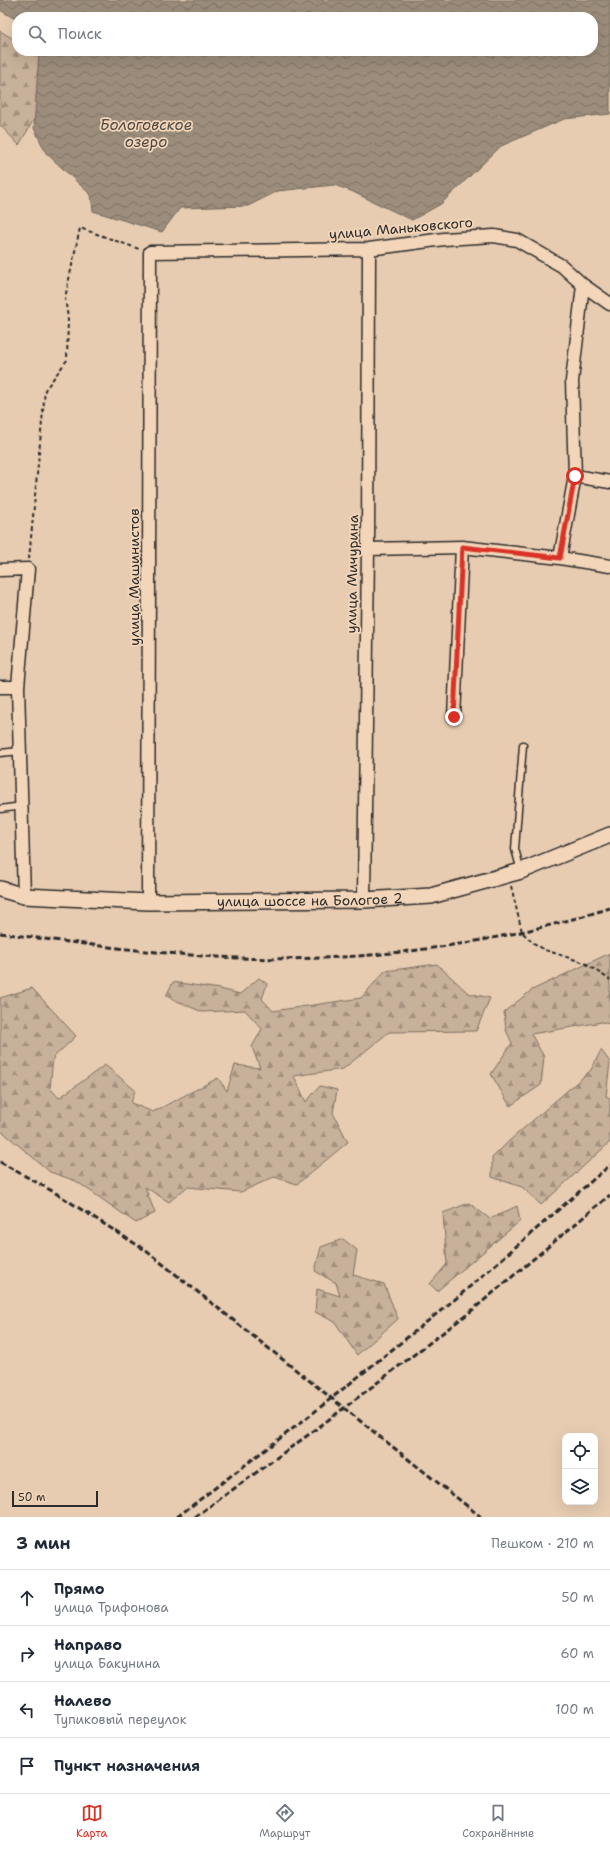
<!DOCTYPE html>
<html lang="ru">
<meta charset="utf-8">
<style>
:root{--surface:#fff;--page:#f6f6f7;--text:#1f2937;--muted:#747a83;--line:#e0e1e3;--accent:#d93025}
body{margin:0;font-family:"Shantell Sans",sans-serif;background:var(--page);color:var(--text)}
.controls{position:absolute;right:12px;bottom:12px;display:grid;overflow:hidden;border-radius:8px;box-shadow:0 4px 16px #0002}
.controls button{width:36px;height:36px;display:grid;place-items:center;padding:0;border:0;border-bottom:1px solid var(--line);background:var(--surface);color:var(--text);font:20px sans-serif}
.scale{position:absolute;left:12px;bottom:10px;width:86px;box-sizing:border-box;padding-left:4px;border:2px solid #2b2b2b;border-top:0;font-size:11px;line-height:14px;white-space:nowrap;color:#2b2b2b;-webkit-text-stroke:3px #f3d6b9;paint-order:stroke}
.stop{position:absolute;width:12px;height:12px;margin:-9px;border:3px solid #d93025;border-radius:50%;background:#fff}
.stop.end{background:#d93025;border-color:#fff;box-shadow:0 1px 4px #0008}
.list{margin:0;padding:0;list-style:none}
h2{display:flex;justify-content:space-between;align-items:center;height:52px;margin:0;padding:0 16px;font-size:17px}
h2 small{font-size:13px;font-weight:400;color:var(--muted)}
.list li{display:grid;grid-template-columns:26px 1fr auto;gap:12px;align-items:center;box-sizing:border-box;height:56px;padding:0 16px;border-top:1px solid var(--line)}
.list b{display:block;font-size:15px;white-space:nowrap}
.list p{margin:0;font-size:13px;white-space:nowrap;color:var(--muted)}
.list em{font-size:13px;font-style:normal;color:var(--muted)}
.icon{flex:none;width:22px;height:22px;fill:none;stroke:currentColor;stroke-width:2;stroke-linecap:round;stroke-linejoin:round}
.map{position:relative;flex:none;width:610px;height:1517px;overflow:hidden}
.search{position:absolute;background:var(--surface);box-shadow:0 4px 16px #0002;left:12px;right:12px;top:12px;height:44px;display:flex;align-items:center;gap:10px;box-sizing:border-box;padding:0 14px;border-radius:16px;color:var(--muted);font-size:15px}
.sheet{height:276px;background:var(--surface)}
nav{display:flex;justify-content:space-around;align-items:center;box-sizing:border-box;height:56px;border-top:1px solid var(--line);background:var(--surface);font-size:11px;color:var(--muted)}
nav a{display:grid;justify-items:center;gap:2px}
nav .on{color:var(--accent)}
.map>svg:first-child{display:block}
.forest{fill:url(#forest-firs);stroke:#7a6e62}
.water{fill:url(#water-waves);stroke:#6f665b}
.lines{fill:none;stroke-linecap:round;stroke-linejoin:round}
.service-casing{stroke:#2b2b2b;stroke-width:9}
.minor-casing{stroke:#2b2b2b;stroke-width:15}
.tertiary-casing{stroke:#2b2b2b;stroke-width:18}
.path{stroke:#2b2b2b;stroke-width:2;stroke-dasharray:4 3;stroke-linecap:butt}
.service{stroke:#f3d6b9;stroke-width:6}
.minor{stroke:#f3d6b9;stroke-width:12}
.tertiary{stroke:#f3d6b9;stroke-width:15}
.rail{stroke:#2b2b2b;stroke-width:3;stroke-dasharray:6 3;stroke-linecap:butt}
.route{stroke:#d93025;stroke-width:5}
.labels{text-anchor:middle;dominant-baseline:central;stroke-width:3.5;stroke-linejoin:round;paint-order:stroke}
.street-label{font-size:14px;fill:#2b2b2b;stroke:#f3d6b9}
.water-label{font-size:15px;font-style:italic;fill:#4d4843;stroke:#f3d6b9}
</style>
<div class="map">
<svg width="610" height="1517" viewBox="0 0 610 1517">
<defs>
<pattern id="forest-firs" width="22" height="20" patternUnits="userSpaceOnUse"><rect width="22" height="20" fill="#c8b19a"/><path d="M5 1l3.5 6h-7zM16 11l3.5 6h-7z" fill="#a3907e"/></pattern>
<pattern id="water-waves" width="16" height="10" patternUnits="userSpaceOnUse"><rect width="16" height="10" fill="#9c8d7b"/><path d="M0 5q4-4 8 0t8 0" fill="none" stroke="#7f7365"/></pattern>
</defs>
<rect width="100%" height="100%" fill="#e7ccb1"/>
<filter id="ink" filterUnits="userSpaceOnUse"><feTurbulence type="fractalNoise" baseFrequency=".025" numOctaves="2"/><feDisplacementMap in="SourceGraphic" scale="8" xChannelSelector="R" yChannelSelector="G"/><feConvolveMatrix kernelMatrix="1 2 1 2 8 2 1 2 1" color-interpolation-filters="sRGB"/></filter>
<g filter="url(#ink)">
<path class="forest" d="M0,31L17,41V51H32L44,59L40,109L19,145L0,125Z
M610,953V1024L602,1022L531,1034L544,1057L541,1085L510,1106L491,1074L512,1043L506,1030L504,1012L532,990Z
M437,964L468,993L490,998L476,1031L389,1032L343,1069L294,1076L306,1102L320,1086L337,1090L333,1113L348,1142L297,1184L274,1177L241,1192L187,1187L169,1202L145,1187L155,1213L136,1223L76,1181L50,1172L4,1133L0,1131V998L32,988L76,1036L53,1058L50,1088L59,1098L105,1065L135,1090L131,1103L153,1112L218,1078L227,1091L235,1065L260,1068L252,1047L262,1029L245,1010L202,1012L166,996L173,982L220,989L240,994L259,978L267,984L262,999L273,1011L361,998L385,971Z
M601,1050L610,1062L606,1096L610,1098V1142L541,1205L522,1187L492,1177V1158L509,1141L591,1070Z
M469,1203L490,1219L517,1206L520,1221L437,1291L430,1284L447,1264L443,1213Z
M343,1239L357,1250L353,1275L384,1284L398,1319L357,1355L335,1322L315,1312L317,1289L340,1296L336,1283L315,1271L321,1247Z"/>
<path class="water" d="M0,0H610V114L564,119L501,146L441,204L412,220L351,191L334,185L278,191L248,206L180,208L162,232L93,211L91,195L46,153L34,128L39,51H593V17H17V20L0,10Z"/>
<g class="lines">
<g class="service-casing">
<path id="service" d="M0,753L20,751
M0,809L22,806
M521,871L515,849L523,745"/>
</g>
<g class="minor-casing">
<path id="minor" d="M575,476L610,482
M368,549L462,547L560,558L610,566
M560,558L575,476L572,381L583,285
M0,570L28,569L18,687L24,896
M0,687H18
M454,717L462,547
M364,900L368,549L369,249
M148,902L150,252L369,249L444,239L494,236L517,240L562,266L583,285L610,304"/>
</g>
<g class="tertiary-casing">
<g id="tertiary">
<path id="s1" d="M0,889L24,896L148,902L364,900L431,896L521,871L610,835"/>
</g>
</g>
<path class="path" d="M29,559L45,390L67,360L68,318L65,298L80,228L139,249
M511,886L522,932L532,942L545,950L585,963L610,980"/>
<use href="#service" class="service"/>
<use href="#minor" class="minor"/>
<use href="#tertiary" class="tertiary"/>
<path class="rail" d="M0,933C67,942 135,951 203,956C338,966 481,949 610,908
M0,1162L54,1192L145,1250L481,1517
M177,1517L308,1417L459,1296L610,1165
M195,1517L319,1427L470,1312L610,1195"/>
</g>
</g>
<g class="lines" filter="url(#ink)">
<path class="route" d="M454,717L462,547L560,558L575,476"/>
</g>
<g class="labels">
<g class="street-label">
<text transform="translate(401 228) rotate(-5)">улица Маньковского</text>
<text transform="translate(352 574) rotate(-89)">улица Мичурина</text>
<text transform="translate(134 577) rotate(-90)">улица Машинистов</text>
<text stroke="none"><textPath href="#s1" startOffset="311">улица шоссе на Бологое 2</textPath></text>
</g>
<g class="water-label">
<text x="146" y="125">Бологовское<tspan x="146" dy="17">озеро</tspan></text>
</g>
</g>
</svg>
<div class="controls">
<button><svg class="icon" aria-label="locate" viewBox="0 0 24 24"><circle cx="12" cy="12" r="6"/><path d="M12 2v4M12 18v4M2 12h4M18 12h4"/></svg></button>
<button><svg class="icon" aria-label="layers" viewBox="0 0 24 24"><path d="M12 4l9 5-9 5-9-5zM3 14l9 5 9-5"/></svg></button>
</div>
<div class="scale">50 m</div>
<div class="stop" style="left:575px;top:476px"></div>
<div class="stop end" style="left:454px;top:717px"></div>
<div class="search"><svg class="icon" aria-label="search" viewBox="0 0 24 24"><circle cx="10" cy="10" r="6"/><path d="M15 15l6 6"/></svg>Поиск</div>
</div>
<section class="sheet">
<h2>3 мин<small>Пешком · 210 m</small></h2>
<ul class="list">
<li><svg class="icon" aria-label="ahead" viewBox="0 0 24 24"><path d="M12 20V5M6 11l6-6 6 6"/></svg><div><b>Прямо</b><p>улица Трифонова</p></div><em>50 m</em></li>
<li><svg class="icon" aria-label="right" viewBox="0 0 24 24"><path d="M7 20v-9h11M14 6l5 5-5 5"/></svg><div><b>Направо</b><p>улица Бакунина</p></div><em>60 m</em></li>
<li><svg class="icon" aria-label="left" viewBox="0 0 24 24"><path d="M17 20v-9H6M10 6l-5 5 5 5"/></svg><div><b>Налево</b><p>Тупиковый переулок</p></div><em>100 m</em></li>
<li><svg class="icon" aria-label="arrive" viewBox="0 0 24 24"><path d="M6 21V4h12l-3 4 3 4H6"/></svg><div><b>Пункт назначения</b></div></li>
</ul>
</section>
<nav>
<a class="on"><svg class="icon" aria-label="map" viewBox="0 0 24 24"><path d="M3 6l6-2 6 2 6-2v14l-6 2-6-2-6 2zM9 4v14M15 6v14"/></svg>Карта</a>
<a><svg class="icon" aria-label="directions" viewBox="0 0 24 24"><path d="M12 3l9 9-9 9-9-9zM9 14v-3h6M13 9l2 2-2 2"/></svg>Маршрут</a>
<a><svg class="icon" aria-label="saved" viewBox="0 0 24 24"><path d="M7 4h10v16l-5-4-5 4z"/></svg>Сохранённые</a>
</nav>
